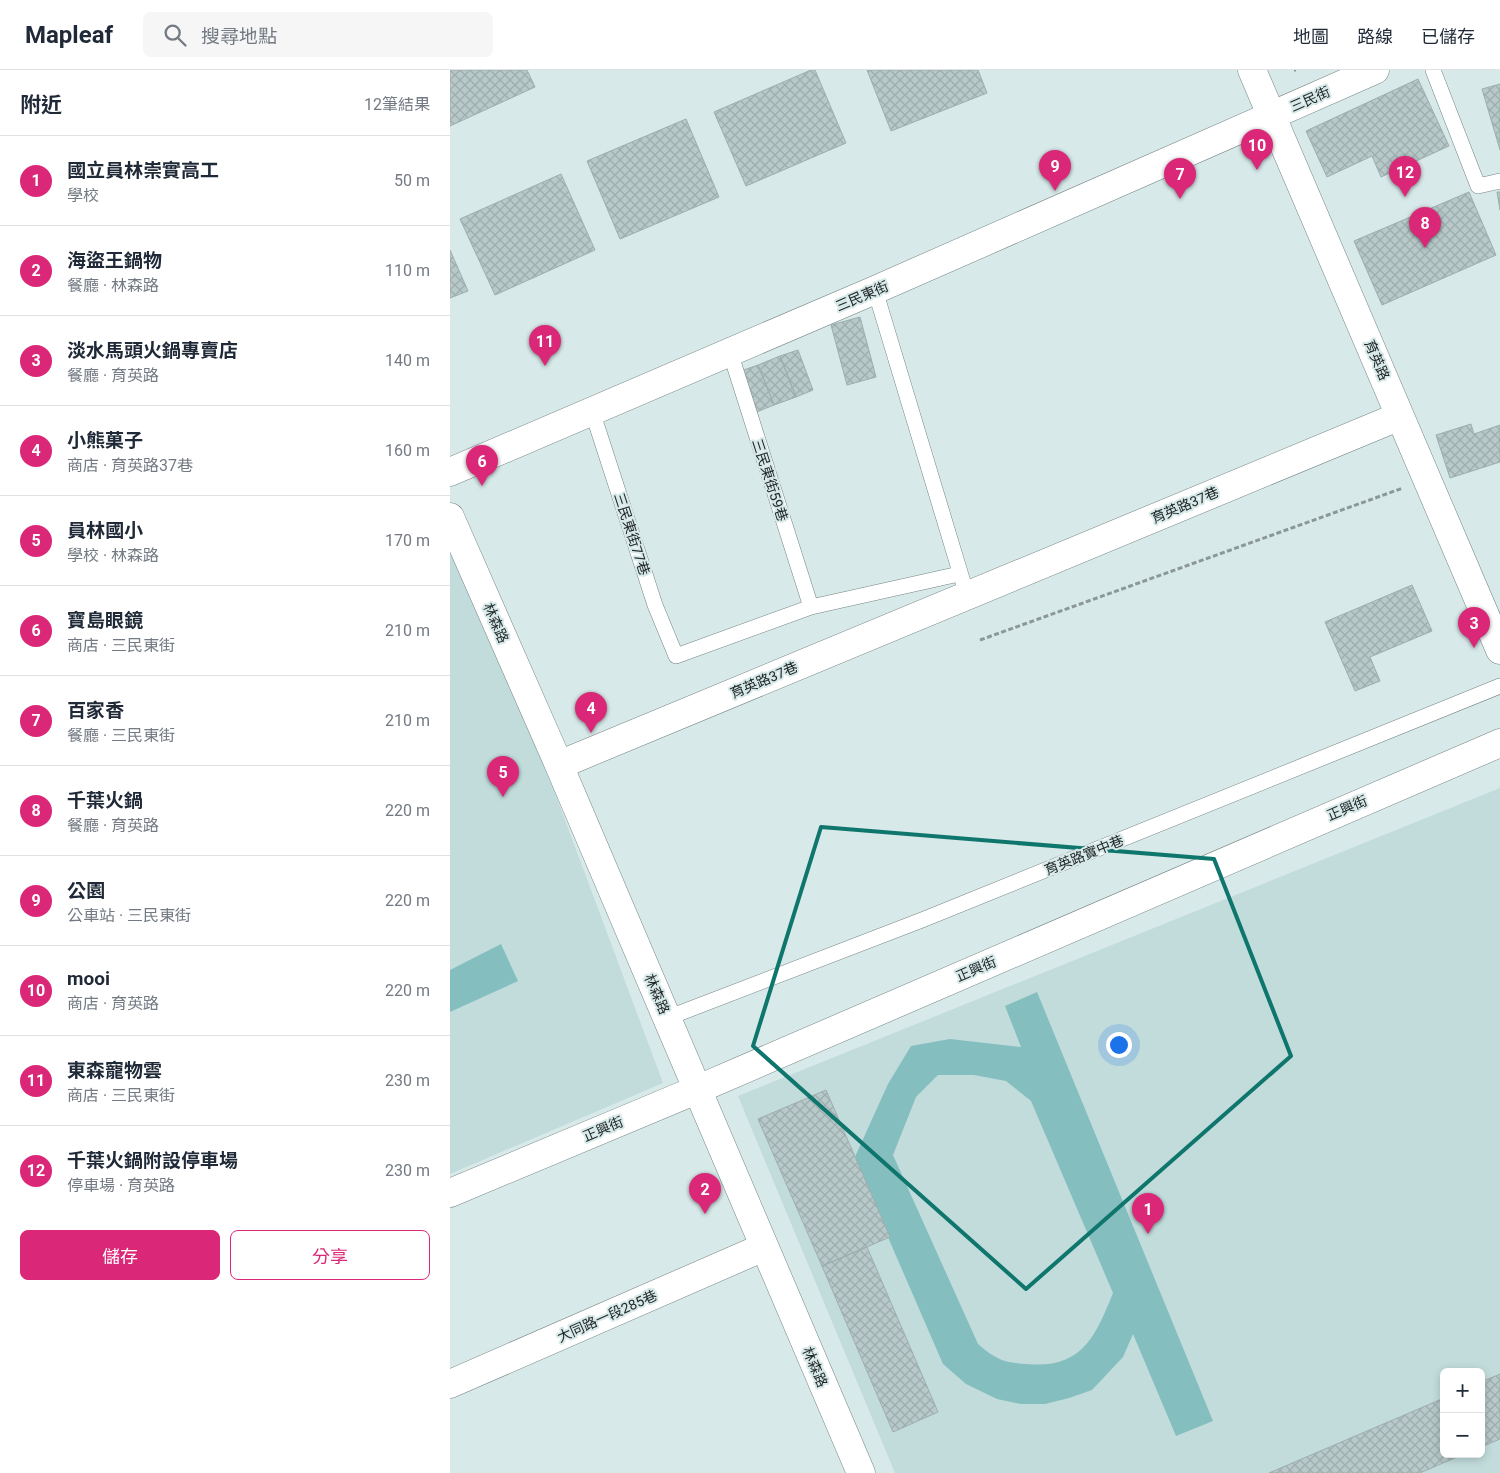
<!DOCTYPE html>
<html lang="zh-TW">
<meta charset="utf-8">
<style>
:root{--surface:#fff;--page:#f6f6f7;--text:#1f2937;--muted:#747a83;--line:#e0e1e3;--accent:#db2777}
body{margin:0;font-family:Roboto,"Noto Sans TC",sans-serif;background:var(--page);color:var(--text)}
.controls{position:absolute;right:15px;bottom:15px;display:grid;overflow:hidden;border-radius:8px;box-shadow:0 2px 8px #0003}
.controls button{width:45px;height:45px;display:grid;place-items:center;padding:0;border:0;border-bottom:1px solid var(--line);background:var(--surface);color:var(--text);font:25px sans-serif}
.you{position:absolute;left:668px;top:974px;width:18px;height:18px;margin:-12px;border:4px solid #fff;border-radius:50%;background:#1a73e8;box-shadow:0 0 0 8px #1a73e833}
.badge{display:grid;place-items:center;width:32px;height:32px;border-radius:50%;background:var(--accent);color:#fff;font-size:16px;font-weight:700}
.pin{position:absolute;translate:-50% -41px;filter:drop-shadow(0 1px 2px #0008)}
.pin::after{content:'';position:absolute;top:26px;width:18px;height:15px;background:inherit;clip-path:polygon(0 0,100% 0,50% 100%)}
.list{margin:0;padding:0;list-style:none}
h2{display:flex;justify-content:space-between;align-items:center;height:65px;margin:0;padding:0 20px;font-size:21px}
h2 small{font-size:16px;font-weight:400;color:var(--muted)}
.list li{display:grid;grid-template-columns:32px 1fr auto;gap:15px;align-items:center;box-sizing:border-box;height:90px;padding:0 20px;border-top:1px solid var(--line)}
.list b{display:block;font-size:19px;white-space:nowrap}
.list p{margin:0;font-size:16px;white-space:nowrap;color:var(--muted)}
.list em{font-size:16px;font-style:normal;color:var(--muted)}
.actions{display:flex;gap:10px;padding:15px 20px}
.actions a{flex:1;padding:11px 0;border:1px solid var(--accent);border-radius:8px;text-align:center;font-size:18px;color:var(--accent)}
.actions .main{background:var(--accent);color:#fff}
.icon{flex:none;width:28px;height:28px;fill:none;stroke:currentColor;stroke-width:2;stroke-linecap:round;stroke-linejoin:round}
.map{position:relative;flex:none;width:1050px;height:1403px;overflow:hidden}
header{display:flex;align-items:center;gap:30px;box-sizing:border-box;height:70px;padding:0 25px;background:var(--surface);border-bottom:1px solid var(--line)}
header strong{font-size:24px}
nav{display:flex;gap:28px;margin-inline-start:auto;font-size:18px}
.search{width:350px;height:45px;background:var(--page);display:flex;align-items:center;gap:12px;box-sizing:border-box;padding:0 18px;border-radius:8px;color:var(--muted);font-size:19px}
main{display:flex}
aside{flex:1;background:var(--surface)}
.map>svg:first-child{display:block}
.built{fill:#c2dcdc;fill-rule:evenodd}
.garden{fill:#85bebf;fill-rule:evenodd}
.building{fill:url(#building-cross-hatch);stroke:#9daeae}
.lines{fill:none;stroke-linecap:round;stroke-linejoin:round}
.lane-casing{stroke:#758585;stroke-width:16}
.street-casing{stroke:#758585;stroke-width:29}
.path{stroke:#8c9898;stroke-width:3;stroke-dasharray:5 2.5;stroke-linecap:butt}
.lane{stroke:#fff;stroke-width:15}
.street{stroke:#fff;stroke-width:28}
.marked{fill:none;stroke:#0f766e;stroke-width:4;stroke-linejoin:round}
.labels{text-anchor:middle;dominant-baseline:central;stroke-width:4;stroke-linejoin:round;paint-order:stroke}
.street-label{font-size:14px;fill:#222828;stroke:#d8e9e9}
</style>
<header>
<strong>Mapleaf</strong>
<div class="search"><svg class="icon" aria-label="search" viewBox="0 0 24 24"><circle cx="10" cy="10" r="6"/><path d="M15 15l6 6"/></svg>搜尋地點</div>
<nav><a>地圖</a><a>路線</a><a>已儲存</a></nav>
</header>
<main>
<aside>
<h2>附近<small>12筆結果</small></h2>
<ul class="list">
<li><span class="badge">1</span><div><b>國立員林崇實高工</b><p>學校</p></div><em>50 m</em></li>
<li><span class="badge">2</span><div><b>海盜王鍋物</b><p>餐廳 · 林森路</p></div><em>110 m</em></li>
<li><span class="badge">3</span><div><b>淡水馬頭火鍋專賣店</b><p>餐廳 · 育英路</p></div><em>140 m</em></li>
<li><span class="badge">4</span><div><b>小熊菓子</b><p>商店 · 育英路37巷</p></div><em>160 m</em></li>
<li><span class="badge">5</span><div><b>員林國小</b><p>學校 · 林森路</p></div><em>170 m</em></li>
<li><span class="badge">6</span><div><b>寶島眼鏡</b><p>商店 · 三民東街</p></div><em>210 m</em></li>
<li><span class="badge">7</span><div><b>百家香</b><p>餐廳 · 三民東街</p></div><em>210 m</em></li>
<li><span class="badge">8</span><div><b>千葉火鍋</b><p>餐廳 · 育英路</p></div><em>220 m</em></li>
<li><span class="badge">9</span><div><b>公園</b><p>公車站 · 三民東街</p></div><em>220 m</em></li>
<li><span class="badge">10</span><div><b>mooi</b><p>商店 · 育英路</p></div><em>220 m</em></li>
<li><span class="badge">11</span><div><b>東森寵物雲</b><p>商店 · 三民東街</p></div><em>230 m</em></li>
<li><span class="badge">12</span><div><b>千葉火鍋附設停車場</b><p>停車場 · 育英路</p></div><em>230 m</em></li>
</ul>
<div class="actions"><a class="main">儲存</a><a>分享</a></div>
</aside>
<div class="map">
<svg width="1050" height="1403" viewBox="0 0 1050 1403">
<defs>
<pattern id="building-cross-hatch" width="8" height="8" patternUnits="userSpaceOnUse" patternTransform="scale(1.25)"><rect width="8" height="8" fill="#b8c9c9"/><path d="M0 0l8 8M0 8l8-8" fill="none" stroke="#9eadad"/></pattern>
</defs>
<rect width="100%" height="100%" fill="#d8e9e9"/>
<path class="built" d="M0,441L213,1013L0,1104Z
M1050,718V1403H445L288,1026ZM994,1302H1031V1384H994Z"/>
<path class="garden" d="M51,874L68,911L0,942V900Z
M587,922L763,1351L726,1366L683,1264L673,1287L642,1320L619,1328L595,1334H571L547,1329L516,1314L493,1294L404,1089L438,1014L461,976L500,969L571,977L555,936ZM488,1005H524L556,1011L581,1031L663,1223C645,1268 631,1299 577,1294C554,1293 545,1289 528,1274L443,1085L466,1027Z"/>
<path class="building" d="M0,0H77L85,17L0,56Z
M361,0H365L396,73L296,116L264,42Z
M417,0H528L537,23L441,61Z
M968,9L999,76L931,107L922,86L877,107L856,61Z
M1050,14V80L1032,19Z
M236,49L269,127L170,169L137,91Z
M111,104L145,180L45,225L10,149Z
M1019,122L1046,185L932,235L904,171Z
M1047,122H1050V140Z
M0,180L18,221L0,228Z
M410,247L426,307L397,315L381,255Z
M348,280L363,320L346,327L330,286Z
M330,286L346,327L324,335L308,295Z
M308,295L324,335L304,343L288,302Z
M1021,354L1024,364L1050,355V392L1000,408L986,365Z
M962,515L982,561L920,587L930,611L905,621L875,552Z
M376,1020L440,1167L372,1196L308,1049Z
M417,1177L488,1342L443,1362L372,1196Z
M1050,1304V1369L1031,1377V1312Z
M994,1328V1384H1014L970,1403H819Z"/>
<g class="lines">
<g class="lane-casing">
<path id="lane" d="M983,0L1028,116L1050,111
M425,220L513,512
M280,282L361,537
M142,341L205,535L226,586L361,537L509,504
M217,948L472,850L1050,616"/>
</g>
<g class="street-casing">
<path id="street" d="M802,0L1050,580
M0,402L425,220L925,0
M0,447L109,695L411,1403
M109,695L950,346
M0,1123L246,1020L1050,673
M0,1314L314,1177"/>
</g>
<path class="path" d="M844,0H846
M530,570L953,418"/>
<use href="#lane" class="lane"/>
<use href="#street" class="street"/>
</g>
<path class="marked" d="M371,757L764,789L841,986L576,1219L303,976Z"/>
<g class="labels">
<g class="street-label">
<text transform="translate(860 29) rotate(-24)">三民街</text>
<text transform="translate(412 226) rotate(-23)">三民東街</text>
<text transform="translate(927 290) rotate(67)">育英路</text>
<text transform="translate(320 410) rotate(72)">三民東街59巷</text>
<text transform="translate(735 435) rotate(-23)">育英路37巷</text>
<text transform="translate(182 464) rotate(72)">三民東街77巷</text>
<text transform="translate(46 553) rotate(66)">林森路</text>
<text transform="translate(314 610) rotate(-23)">育英路37巷</text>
<text transform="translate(897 738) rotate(-23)">正興街</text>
<text transform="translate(634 785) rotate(-22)">育英路實中巷</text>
<text transform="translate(526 899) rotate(-23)">正興街</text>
<text transform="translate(207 924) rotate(67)">林森路</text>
<text transform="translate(153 1059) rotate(-23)">正興街</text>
<text transform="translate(157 1246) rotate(-24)">大同路一段285巷</text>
<text transform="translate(365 1297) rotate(67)">林森路</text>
</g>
</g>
</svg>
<div class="controls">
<button>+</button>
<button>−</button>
</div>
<div class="you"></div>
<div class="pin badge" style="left:698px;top:1164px">1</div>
<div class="pin badge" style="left:255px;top:1144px">2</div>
<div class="pin badge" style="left:1024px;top:578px">3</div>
<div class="pin badge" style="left:141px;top:663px">4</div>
<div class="pin badge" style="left:53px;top:727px">5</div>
<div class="pin badge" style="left:32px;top:416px">6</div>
<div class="pin badge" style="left:730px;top:129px">7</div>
<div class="pin badge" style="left:975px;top:178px">8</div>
<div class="pin badge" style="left:605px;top:121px">9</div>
<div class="pin badge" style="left:807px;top:100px">10</div>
<div class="pin badge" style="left:95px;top:296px">11</div>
<div class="pin badge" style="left:955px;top:127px">12</div>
</div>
</main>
